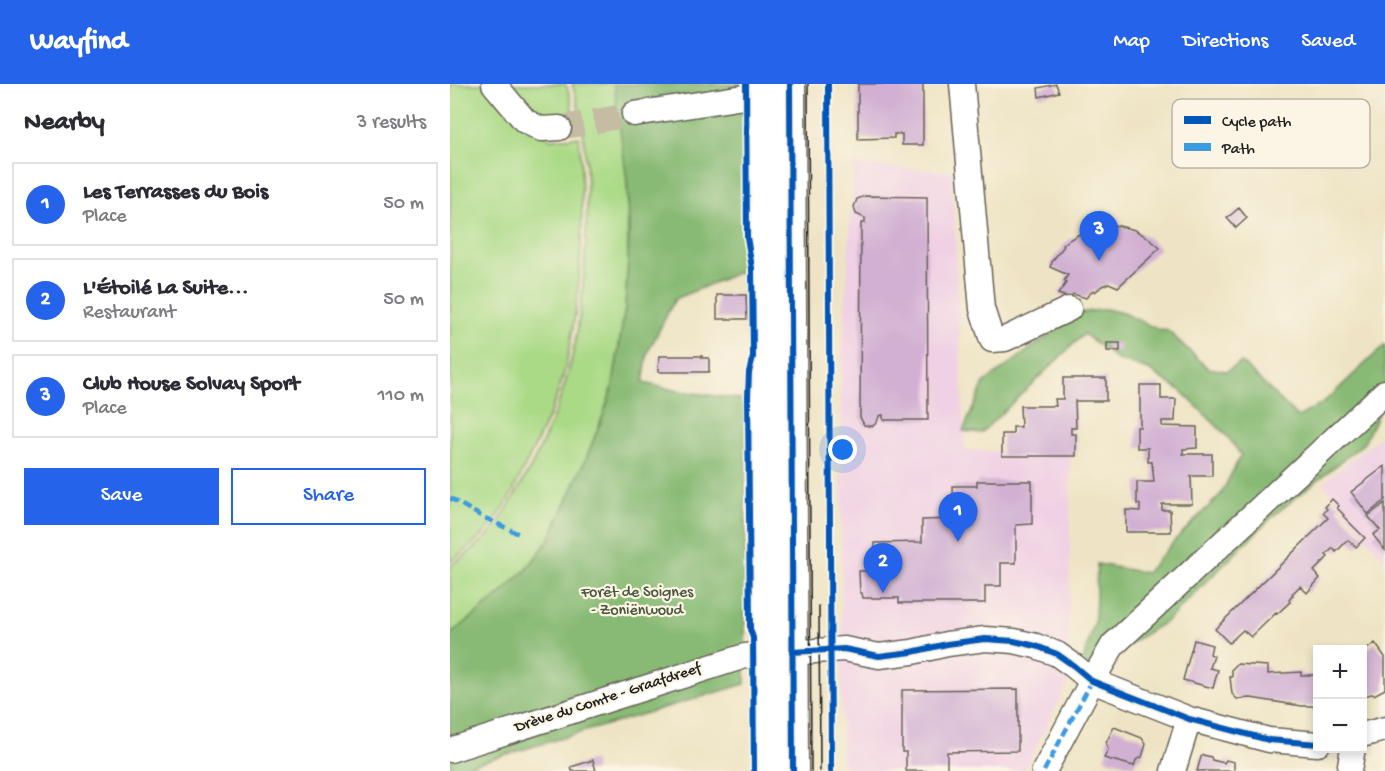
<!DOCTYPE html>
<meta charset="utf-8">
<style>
:root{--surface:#fff;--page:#f7f7f7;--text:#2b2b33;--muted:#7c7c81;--line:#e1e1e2;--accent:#2563eb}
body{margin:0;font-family:"Gochi Hand",sans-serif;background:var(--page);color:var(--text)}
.controls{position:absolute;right:18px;bottom:18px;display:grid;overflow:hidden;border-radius:0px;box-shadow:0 3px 9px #0003}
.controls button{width:54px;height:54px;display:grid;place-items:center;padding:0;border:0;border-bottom:2px solid var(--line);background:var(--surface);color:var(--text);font:30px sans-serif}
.you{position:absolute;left:393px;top:366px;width:21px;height:21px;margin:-15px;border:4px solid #fff;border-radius:50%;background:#1a73e8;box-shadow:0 0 0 9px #1a73e833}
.badge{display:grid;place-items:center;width:39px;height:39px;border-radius:50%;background:var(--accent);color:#fff;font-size:20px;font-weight:700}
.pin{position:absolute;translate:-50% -50px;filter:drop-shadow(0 2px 3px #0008)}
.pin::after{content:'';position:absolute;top:32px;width:21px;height:18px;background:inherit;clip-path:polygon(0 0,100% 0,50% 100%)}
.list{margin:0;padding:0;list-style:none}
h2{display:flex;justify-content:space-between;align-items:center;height:78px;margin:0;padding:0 24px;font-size:26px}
h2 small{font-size:20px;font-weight:400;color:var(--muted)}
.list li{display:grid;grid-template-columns:39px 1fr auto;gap:18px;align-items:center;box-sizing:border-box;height:84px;margin:0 12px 12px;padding:0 12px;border:2px solid var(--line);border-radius:0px}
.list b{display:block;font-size:22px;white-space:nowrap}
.list p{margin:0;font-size:20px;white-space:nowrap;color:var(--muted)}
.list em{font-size:20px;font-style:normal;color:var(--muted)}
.actions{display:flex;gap:12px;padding:18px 24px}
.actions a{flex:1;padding:14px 0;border:2px solid var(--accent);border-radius:0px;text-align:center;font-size:21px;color:var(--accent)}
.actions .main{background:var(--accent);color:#fff}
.map{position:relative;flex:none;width:935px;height:687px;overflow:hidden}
header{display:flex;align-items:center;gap:36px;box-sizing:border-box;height:84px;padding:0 30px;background:var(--accent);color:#fff}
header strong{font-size:28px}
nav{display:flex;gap:33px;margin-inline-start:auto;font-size:21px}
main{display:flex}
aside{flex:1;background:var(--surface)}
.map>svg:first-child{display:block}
.built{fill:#f0d0e4}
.green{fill:#abda87;stroke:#647b52;stroke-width:1.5}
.forest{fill:#88ba74;stroke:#526b48;stroke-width:1.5}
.building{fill:#d1b0d3}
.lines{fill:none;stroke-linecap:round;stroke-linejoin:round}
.minor-tunnel{stroke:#c4bca3;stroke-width:24;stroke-dasharray:24 12;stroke-linecap:butt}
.minor-casing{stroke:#666257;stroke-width:27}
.major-casing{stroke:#666257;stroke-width:33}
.minor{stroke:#fff;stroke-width:24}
.major{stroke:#fff;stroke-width:30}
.tram{stroke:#1c1c1c;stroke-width:1.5}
.quiet{stroke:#3c9bdf;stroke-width:4.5;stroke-dasharray:9 4.5;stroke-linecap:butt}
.cycleway-casing{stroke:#fcf5e5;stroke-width:10}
.cycleway{stroke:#0057b8;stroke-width:6}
.labels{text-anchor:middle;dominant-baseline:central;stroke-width:4.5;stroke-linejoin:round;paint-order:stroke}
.park-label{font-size:16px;fill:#47553c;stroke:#fcf5e5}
.street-label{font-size:16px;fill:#1c1c1c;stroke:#fcf5e5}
.key{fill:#fcf5e5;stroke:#b9b4a9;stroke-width:1.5}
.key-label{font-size:16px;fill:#1c1c1c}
</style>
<header>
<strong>Wayfind</strong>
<nav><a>Map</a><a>Directions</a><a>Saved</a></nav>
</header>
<main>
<aside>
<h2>Nearby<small>3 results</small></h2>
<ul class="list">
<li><span class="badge">1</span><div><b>Les Terrasses du Bois</b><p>Place</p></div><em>50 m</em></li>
<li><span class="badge">2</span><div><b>L'Étoilé La Suite...</b><p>Restaurant</p></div><em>50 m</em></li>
<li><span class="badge">3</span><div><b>Club House Solvay Sport</b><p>Place</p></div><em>110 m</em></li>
</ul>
<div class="actions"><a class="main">Save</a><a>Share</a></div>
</aside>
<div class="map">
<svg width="935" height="687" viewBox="0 0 935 687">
<rect width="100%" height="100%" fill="#fcf5e5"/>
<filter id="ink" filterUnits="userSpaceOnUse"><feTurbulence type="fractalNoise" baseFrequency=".0167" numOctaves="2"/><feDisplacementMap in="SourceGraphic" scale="12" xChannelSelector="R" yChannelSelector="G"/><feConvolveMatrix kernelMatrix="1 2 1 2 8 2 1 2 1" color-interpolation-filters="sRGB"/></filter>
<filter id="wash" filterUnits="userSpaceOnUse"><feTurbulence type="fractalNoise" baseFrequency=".008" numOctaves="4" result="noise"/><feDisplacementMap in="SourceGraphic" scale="24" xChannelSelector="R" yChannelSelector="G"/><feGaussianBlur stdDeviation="1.35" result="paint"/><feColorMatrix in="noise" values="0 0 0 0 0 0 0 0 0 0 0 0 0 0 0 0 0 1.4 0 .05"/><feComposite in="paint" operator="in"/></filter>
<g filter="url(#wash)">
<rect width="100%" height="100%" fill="#eee4c5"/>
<path class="built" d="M404,80L502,88L515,366L621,371L618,599L574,687H392L391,287Z
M935,349V477L873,399Z"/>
<path class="green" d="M0,0H38L100,55L129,53C134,117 133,181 123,244C120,259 118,275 114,289C105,322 90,352 75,382C65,404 54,427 38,445C27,458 13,468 0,478Z
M57,0H116L121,17L124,38C120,38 114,40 110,40C87,40 70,16 57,0Z
M122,0H164L166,5L177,97L178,178L175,224L163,301L154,329L136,375L99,456L77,485L51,510L0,551V482C15,472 30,461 42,447C51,436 59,422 66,409C88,373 105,333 117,293C127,259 131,224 134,190C138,130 141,57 122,0Z"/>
<path class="forest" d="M164,0H300L299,184L225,215L198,268L193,299L229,307L296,316L295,600L0,687V551L51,510L77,485L99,456L136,375L154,329L163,301L175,224L178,178L179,136L177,97Z
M656,225L673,229L709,246L718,247L758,284L777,287L791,278L848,333L872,320L935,261V322L931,323L914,359L823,432L718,536L641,584L633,576L645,538L647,480L696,489L726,455L771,410L791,371L778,353L730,306L699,286L668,276L634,250L531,349L513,347L534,299L629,229Z"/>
<g id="blocks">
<path class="building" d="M408,0H473V61H452V50H444V54L408,55Z
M606,0L609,8L589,13L588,4Z
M415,112L477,113L478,336H433V331L429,332L427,338L423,342H420L414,341L410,333L411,139H415V134L406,130L404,123L407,115Z
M789,124L797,134L786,144L777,134Z
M652,142H669L685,146L697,153L710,164L668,203L659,199L652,202L645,208L643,206L636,214L623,210L620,214L608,210L616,199L614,197L618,191L600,183L603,176L614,162L613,161L619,156L636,146Z
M267,211H296L297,235H267Z
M657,259H670V267H657Z
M209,272H252V274H259V288H208Z
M613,294H656V317H625L626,344H621V350H626V372H552V350H563V343H571L570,322H606L605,315H613Z
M690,301H711V315H726L725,337H712V342L747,343V364L733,365V370H762V392H741L742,420H712V426H720L721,448H676V426L690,427V420H687V398H704L702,378H698V364H687V343H690Z
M935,382V416L918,430L901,408Z
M527,397H582V440L566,441V479H551V502H535V519H449V514H413L412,509H410L409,487H425V459L472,458V436L504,435L503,402H527Z
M882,415L889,422L887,424L894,431L893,432L915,454L906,463L898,456L886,468L883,464L876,471L878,473L864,487L870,494L857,509L850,502L842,510L843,511L839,516L840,518L827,530L826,529L801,553L793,546L779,559L765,545L878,434L873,429L877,425L875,423Z
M935,419V466L923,451L930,446L918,432Z
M744,556L762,561L760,570L764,572L760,584L768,586L763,604L733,596Z
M925,559L935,573V605L924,611L922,610L912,612V581L916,578L912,573V569Z
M787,580L818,582V590L851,588V591H867V622H852L801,614L787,615L782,610L780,593H782V585Z
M568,605V667L497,668V687H456V668H452V606Z
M664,643L692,654L696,660L692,673L686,676L684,682L654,674L658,666L656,659Z
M753,671L761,673L762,676L774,679L776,676L784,678V687H747L751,673Z
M143,676L146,687H122L121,683Z"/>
</g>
</g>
<g filter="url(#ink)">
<use href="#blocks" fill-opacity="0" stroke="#666257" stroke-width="1.5"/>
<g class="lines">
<path class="minor-tunnel" d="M109,44L184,30"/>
<g class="minor-casing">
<path id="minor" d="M44,0L75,37L91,45L109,44
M512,0L532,225L542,256L555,255L619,225
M184,30L313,10
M912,651L935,645
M0,666L295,572L394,565L429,572L462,568L497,560L535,555L564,557L586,562L607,570L624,582L642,597L739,635L819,656L868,660
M594,687L642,597L663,561L935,308
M723,687L739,635
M899,687L903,664"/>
</g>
<g class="major-casing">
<path id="major" d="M313,0L315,346L318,509L317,687
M340,0L343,687"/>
</g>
<use href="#minor" class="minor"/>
<use href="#major" class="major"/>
<path class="tram" d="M358,0L361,687
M369,522L370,687"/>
<path class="quiet" d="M0,414L29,431L71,451
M594,687L642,597"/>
<g class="cycleway-casing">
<path id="cycleway" d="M296,0L297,153L302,184L303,273L299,288L298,312L300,545L303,554L304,687
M340,0L343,687
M378,0L381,687
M342,568L394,565L429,572L462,568L497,560L535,555L564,557L586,562L607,570L624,582L642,597L739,635L819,656L868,660"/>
</g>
<use href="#cycleway" class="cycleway"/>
</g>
</g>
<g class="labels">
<g class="park-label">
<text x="187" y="509">Forêt de Soignes<tspan x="187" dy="18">- Zoniënwoud</tspan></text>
</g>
<g class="street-label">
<text transform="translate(158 615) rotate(-18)">Drève du Comte - Graafdreef</text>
</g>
</g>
<rect x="722" y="15" width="198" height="69" rx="9" class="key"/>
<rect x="734" y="32" width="27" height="8" fill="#0057b8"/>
<rect x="734" y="59" width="27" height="8" fill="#3c9bdf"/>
<g class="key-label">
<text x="772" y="42">Cycle path</text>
<text x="772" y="69">Path</text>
</g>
</svg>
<div class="controls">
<button>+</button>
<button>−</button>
</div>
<div class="you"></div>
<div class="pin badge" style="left:508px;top:458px">1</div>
<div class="pin badge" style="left:433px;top:509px">2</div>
<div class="pin badge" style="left:649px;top:177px">3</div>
</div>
</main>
